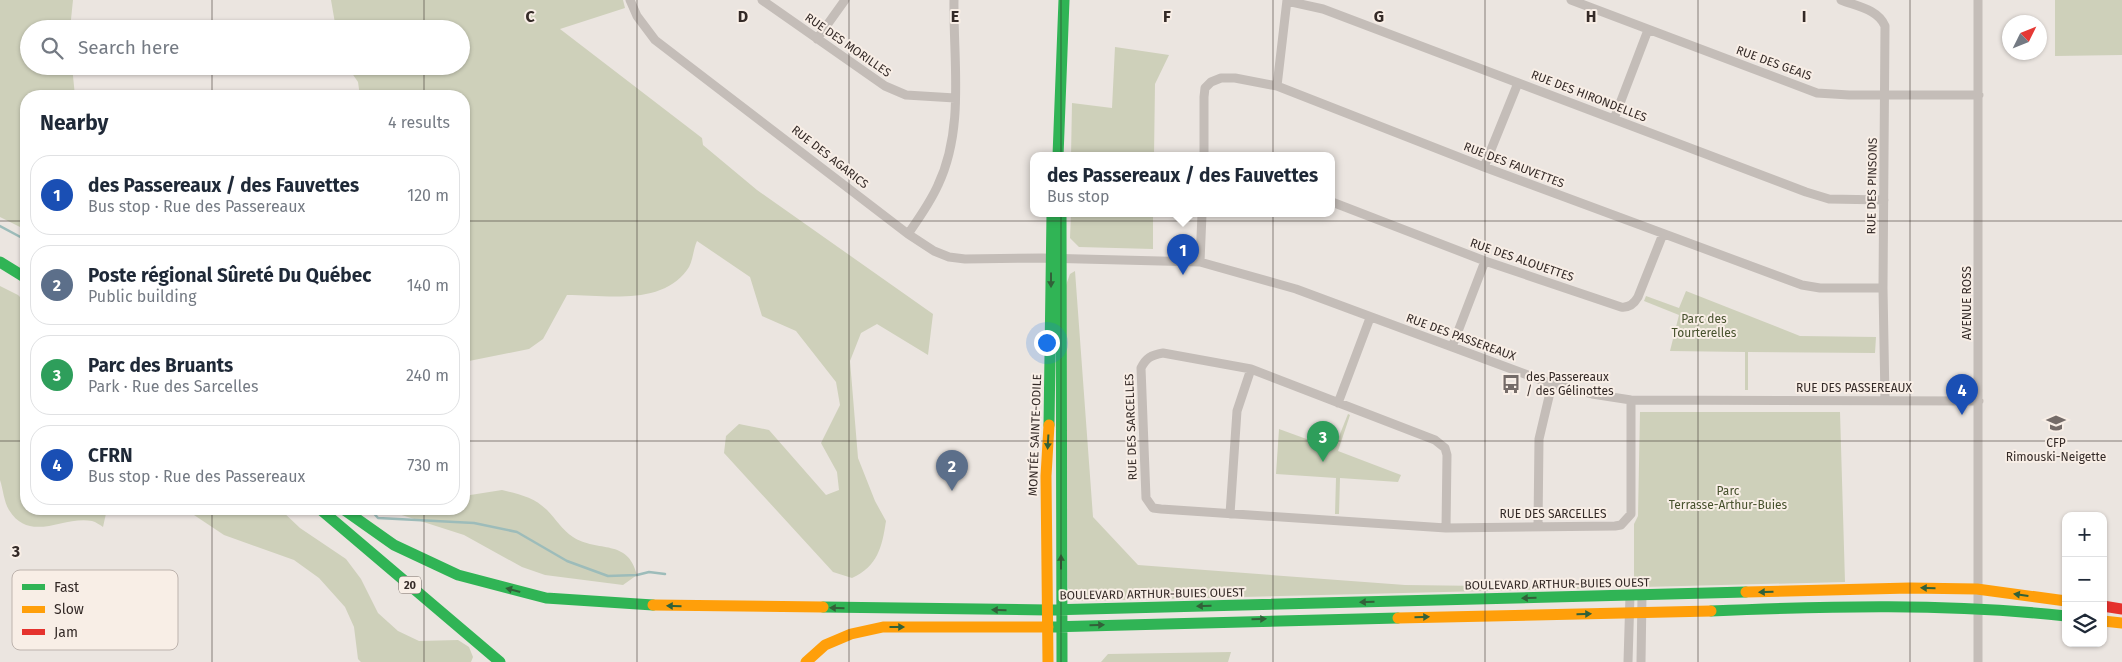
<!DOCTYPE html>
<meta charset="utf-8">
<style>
:root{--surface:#fff;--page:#f6f6f7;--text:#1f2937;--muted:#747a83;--line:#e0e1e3;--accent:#746b68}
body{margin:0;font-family:"Fira Sans",sans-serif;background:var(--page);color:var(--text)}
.controls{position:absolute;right:15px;bottom:15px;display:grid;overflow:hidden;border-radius:10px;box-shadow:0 1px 4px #0004}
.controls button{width:45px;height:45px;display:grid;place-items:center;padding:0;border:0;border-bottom:1px solid var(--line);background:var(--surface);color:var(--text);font:25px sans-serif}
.compass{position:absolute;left:2002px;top:15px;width:45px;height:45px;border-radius:50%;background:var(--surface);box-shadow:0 1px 4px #0004;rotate:47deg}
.you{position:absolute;left:1046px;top:342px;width:18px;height:18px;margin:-12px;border:4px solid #fff;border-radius:50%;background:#1a73e8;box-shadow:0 0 0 8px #1a73e833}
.badge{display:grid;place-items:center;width:32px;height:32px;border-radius:50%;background:var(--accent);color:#fff;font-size:16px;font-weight:700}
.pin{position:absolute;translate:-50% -41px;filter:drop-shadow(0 1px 2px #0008)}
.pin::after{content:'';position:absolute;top:26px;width:18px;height:15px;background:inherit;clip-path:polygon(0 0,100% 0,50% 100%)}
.popup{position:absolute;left:1030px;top:152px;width:305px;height:65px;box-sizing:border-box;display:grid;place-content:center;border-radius:10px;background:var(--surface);filter:drop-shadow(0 1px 4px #0005);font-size:16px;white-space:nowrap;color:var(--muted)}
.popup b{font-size:19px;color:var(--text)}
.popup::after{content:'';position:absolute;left:50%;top:100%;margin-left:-10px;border:10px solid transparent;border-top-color:var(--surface)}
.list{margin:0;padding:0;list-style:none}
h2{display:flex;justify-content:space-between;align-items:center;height:65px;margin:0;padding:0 20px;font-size:21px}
h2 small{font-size:16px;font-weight:400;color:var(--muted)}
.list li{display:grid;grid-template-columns:32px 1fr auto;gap:15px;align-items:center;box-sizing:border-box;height:80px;margin:0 10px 10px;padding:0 10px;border:1px solid var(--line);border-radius:20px}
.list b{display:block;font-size:19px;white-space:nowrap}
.list p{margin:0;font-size:16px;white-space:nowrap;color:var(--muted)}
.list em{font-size:16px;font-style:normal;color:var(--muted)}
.icon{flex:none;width:28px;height:28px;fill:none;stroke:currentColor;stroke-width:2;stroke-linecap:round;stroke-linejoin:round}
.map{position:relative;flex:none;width:2122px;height:662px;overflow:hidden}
.search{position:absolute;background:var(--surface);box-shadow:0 1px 4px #0004;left:20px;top:20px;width:450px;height:55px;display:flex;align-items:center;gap:12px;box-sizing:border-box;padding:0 18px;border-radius:28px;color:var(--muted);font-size:19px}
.panel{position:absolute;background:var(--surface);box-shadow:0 1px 4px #0004;left:20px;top:90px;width:450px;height:425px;border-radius:20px}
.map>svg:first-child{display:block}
.green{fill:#ced0ba}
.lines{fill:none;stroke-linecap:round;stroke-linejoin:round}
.stream{stroke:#9dbcba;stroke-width:2.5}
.street{stroke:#c4bdb8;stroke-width:9}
.fast{stroke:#30b455;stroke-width:11}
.slow{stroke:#ff9f0a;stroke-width:11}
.jam{stroke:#e5322d;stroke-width:11}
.oneway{fill:#326139}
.grid{fill:none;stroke:#342a27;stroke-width:1;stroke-opacity:0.55}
.labels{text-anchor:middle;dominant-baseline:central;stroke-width:4;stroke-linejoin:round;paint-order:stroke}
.shield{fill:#f8eee6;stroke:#6f6560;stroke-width:1}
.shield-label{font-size:11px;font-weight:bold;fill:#342a27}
.street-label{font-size:12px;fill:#342a27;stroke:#f8eee6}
.park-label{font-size:12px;fill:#47512d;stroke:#f8eee6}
.poi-label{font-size:12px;fill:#342a27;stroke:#f8eee6;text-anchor:start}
.key{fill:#f8eee6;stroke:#bdb3ad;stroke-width:1}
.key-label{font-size:14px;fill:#342a27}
.grid-label{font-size:16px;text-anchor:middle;font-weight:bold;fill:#342a27;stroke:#f8eee6;stroke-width:4;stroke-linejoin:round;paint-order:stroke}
</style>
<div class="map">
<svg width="2122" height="662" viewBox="0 0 2122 662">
<rect width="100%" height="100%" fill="#ebe5e0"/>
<path class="green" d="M0,0H73L70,29H29V66H72L75,96H26V230L0,217Z
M331,0H623L625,8L560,29L702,138L703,145L757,190L933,314L928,355L877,324L861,333L850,361L858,458L875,501L886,521C882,547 878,566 852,578L833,572L724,453L726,436L739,424L769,430L826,495L839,490L837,472L821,443L840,405L836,382L796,331L762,316L750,277L697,241C693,249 693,263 687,270C661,306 605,295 567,295L543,339L529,349L464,362V96H360L358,82L347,66H461V29H336Z
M2055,0H2122V55L2055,56Z
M1115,47L1169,55L1155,84L1154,156H1071L1072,103L1112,108Z
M1071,214H1153V249L1079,247L1070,238Z
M1075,271L1093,517L1138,565L1405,585L1634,588V524L1638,516L1640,412H1840L1845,582L1081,601L1074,597L1068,588L1066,285L1070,274Z
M0,286L18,295L26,303V509H107L103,527C100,525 96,522 92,521C64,515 30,544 9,510C4,502 3,489 0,480Z
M1686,291L1800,336L1876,337L1875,353L1748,352V390H1745V352L1670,351L1679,315L1644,301L1646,296L1679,308Z
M1348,414L1350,415L1338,451L1401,475L1398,482L1340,478L1339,514H1335L1336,478L1276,474L1279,429L1334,449Z
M502,490C519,494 534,497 547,510C556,519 562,530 573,537C598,553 628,538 637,575L623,585L545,575L522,567L464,535L383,509H464V496Z
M185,509L281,510L300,528L346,559L361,579L378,613L398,631L419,641L458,640L469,647L473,657L471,662H361L358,659L354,627L345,607L319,578L294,560L224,535Z
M1231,652L1228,662H1101L1108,654Z"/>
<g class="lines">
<path class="stream" d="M0,226L26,240
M370,509L378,518L474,523L517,532L567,561L608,576L637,575L649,572L665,574"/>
<path class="street" d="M630,0L637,16L655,40L908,234L934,251L949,257L965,259L1042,258L1200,262L1296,289L1552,384L1592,394L1631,400L1979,401
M762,0L885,86L906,95L955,98
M1571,0L1817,93L1849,95H1979
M1841,0C1856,6 1878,9 1885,26L1883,288L1885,400
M1287,1L1323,9L1806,192L1829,199L1884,200
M817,39L845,0
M1277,86L1287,0
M1614,119L1648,30
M1204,156V97L1205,88L1211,82L1221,78H1235L1277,86L1484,167L1802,285L1820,288H1883
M1484,167L1518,83
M1332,202L1485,261L1621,307C1629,308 1634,304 1638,297L1663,234
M908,234C919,218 930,203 938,185C965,128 953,61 954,0
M1200,262L1202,214
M1452,347L1485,261
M1338,403L1370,318
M1230,514L1237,411L1251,369
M1538,526L1539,439L1552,384
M1446,528L1447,455L1445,448L1435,440L1251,369L1163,353C1151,355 1146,358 1141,368L1146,498L1153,508L1161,509L1446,528L1615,526L1621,525L1631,514V400
M1628,662L1630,595
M1641,662L1642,596
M1978,662V0"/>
<path class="fast" d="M1058,156L1064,0
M1061,214L1062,662
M0,262L26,278
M1049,425L1052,214
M320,509L500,662
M343,509L394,545L458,575L546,598L653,605
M823,607L1048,610
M1048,610L1746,592
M1711,611C1830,606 1948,603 2066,616
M1048,627L1398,618"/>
<path class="slow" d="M1746,592L1910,588L1977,589L2066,601
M653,605L823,607
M1398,618L1711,611
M2103,621L2122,623
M806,662L825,645L851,634L883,627H1048
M1048,662L1046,476L1049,425"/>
<path class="jam" d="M2103,606L2122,609"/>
</g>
<defs><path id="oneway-solid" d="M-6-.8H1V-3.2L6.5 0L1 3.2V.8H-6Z" transform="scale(1.25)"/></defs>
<g class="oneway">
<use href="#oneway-solid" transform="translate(1051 280) rotate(90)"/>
<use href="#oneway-solid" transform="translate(1048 442) rotate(93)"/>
<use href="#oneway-solid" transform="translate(1061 562) rotate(-90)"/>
<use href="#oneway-solid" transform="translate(1928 588) rotate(-179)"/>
<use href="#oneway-solid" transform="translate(513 590) rotate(-165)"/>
<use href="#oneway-solid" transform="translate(1766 592) rotate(178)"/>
<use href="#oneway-solid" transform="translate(2021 595) rotate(-172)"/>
<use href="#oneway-solid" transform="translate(1529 598) rotate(178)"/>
<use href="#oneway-solid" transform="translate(1367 602) rotate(178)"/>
<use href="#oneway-solid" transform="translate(674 606) rotate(-179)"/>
<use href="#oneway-solid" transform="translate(1204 606) rotate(178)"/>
<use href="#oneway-solid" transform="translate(837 608) rotate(-179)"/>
<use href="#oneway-solid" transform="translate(999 610) rotate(-179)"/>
<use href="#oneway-solid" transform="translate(1584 614) rotate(-1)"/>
<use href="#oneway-solid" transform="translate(1422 617) rotate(-1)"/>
<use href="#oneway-solid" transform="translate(1259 619) rotate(-1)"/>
<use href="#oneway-solid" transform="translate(1097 625) rotate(-2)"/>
<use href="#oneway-solid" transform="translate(897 627)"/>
</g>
<path class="grid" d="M212,0V29M424,0V29M637,0V662M849,0V662M1061,0V662M1273,0V662M1485,0V662M1698,0V662M1910,0V662M212,66V96M424,66V96M0,221H26M464,221H2122M0,441H26M464,441H2122M212,509V662M424,509V662"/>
<defs>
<g id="bus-bare" transform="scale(1.5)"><path d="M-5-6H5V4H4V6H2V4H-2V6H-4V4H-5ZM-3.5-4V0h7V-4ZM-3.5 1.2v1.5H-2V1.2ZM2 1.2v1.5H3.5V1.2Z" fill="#746b68" stroke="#f8eee6" stroke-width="2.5" paint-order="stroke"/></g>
<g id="school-bare" transform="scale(1.5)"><path d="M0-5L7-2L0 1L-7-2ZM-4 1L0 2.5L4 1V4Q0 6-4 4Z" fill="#746b68" stroke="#f8eee6" stroke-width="2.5" paint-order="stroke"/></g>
</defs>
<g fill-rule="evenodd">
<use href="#bus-bare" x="1511" y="384"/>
<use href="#school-bare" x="2056" y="423"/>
</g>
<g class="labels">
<rect class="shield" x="399" y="576.5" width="22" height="17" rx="4"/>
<g class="shield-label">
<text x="410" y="585">20</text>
</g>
<g class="street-label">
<text transform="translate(848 45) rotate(35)">RUE DES MORILLES</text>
<text transform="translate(1774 63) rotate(20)">RUE DES GEAIS</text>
<text transform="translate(1589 96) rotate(21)">RUE DES HIRONDELLES</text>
<text transform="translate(830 157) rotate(38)">RUE DES AGARICS</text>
<text transform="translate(1514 165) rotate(21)">RUE DES FAUVETTES</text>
<text transform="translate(1872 186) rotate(-89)">RUE DES PINSONS</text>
<text transform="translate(1522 260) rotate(19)">RUE DES ALOUETTES</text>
<text transform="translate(1967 303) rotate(-90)">AVENUE ROSS</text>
<text transform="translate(1461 337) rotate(20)">RUE DES PASSEREAUX</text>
<text x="1854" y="388">RUE DES PASSEREAUX</text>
<text transform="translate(1131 427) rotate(-92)">RUE DES SARCELLES</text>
<text transform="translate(1035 435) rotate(-88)">MONTÉE SAINTE-ODILE</text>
<text x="1553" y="514">RUE DES SARCELLES</text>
<text transform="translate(1557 584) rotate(-1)">BOULEVARD ARTHUR-BUIES OUEST</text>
<text transform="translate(1152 594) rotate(-1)">BOULEVARD ARTHUR-BUIES OUEST</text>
</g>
<g class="park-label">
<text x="1704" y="319">Parc des<tspan x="1704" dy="14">Tourterelles</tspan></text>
<text x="1728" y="491">Parc<tspan x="1728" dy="14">Terrasse-Arthur-Buies</tspan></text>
</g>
<g class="poi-label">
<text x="1526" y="377">des Passereaux<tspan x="1526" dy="14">/ des Gélinottes</tspan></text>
<text x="2056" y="443" text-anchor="middle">CFP<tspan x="2056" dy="14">Rimouski-Neigette</tspan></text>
</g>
</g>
<rect x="12" y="570" width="166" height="80" rx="8" class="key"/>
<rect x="22" y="584" width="23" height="6" fill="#30b455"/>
<rect x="22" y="606" width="23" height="7" fill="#ff9f0a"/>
<rect x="22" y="629" width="23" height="6" fill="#e5322d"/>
<g class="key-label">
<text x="54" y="592">Fast</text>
<text x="54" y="614">Slow</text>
<text x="54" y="637">Jam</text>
</g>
<g class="grid-label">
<text x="530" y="22">C</text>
<text x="743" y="22">D</text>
<text x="955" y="22">E</text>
<text x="1167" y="22">F</text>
<text x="1379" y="22">G</text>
<text x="1591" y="22">H</text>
<text x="1804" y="22">I</text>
<text x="16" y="557">3</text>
</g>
</svg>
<div class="controls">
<button>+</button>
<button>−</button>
<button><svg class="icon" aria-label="layers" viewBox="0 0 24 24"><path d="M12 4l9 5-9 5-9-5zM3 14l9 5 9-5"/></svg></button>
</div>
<svg class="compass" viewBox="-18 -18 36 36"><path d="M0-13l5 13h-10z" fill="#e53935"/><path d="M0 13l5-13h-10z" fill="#747a83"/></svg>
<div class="you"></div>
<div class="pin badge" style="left:1183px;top:275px;background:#1a4fb4">1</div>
<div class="popup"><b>des Passereaux / des Fauvettes</b>Bus stop</div>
<div class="pin badge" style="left:952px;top:491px;background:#5c6f8a">2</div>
<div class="pin badge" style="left:1323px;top:462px;background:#2e9e5b">3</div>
<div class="pin badge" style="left:1962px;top:415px;background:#1a4fb4">4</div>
<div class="search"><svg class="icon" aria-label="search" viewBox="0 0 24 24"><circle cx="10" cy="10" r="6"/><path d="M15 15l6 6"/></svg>Search here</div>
<section class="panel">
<h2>Nearby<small>4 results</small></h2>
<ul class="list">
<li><span class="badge" style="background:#1a4fb4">1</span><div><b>des Passereaux / des Fauvettes</b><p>Bus stop · Rue des Passereaux</p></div><em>120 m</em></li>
<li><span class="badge" style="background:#5c6f8a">2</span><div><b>Poste régional Sûreté Du Québec</b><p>Public building</p></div><em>140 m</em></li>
<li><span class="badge" style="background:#2e9e5b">3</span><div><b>Parc des Bruants</b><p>Park · Rue des Sarcelles</p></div><em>240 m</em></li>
<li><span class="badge" style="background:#1a4fb4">4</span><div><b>CFRN</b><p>Bus stop · Rue des Passereaux</p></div><em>730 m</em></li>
</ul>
</section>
</div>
